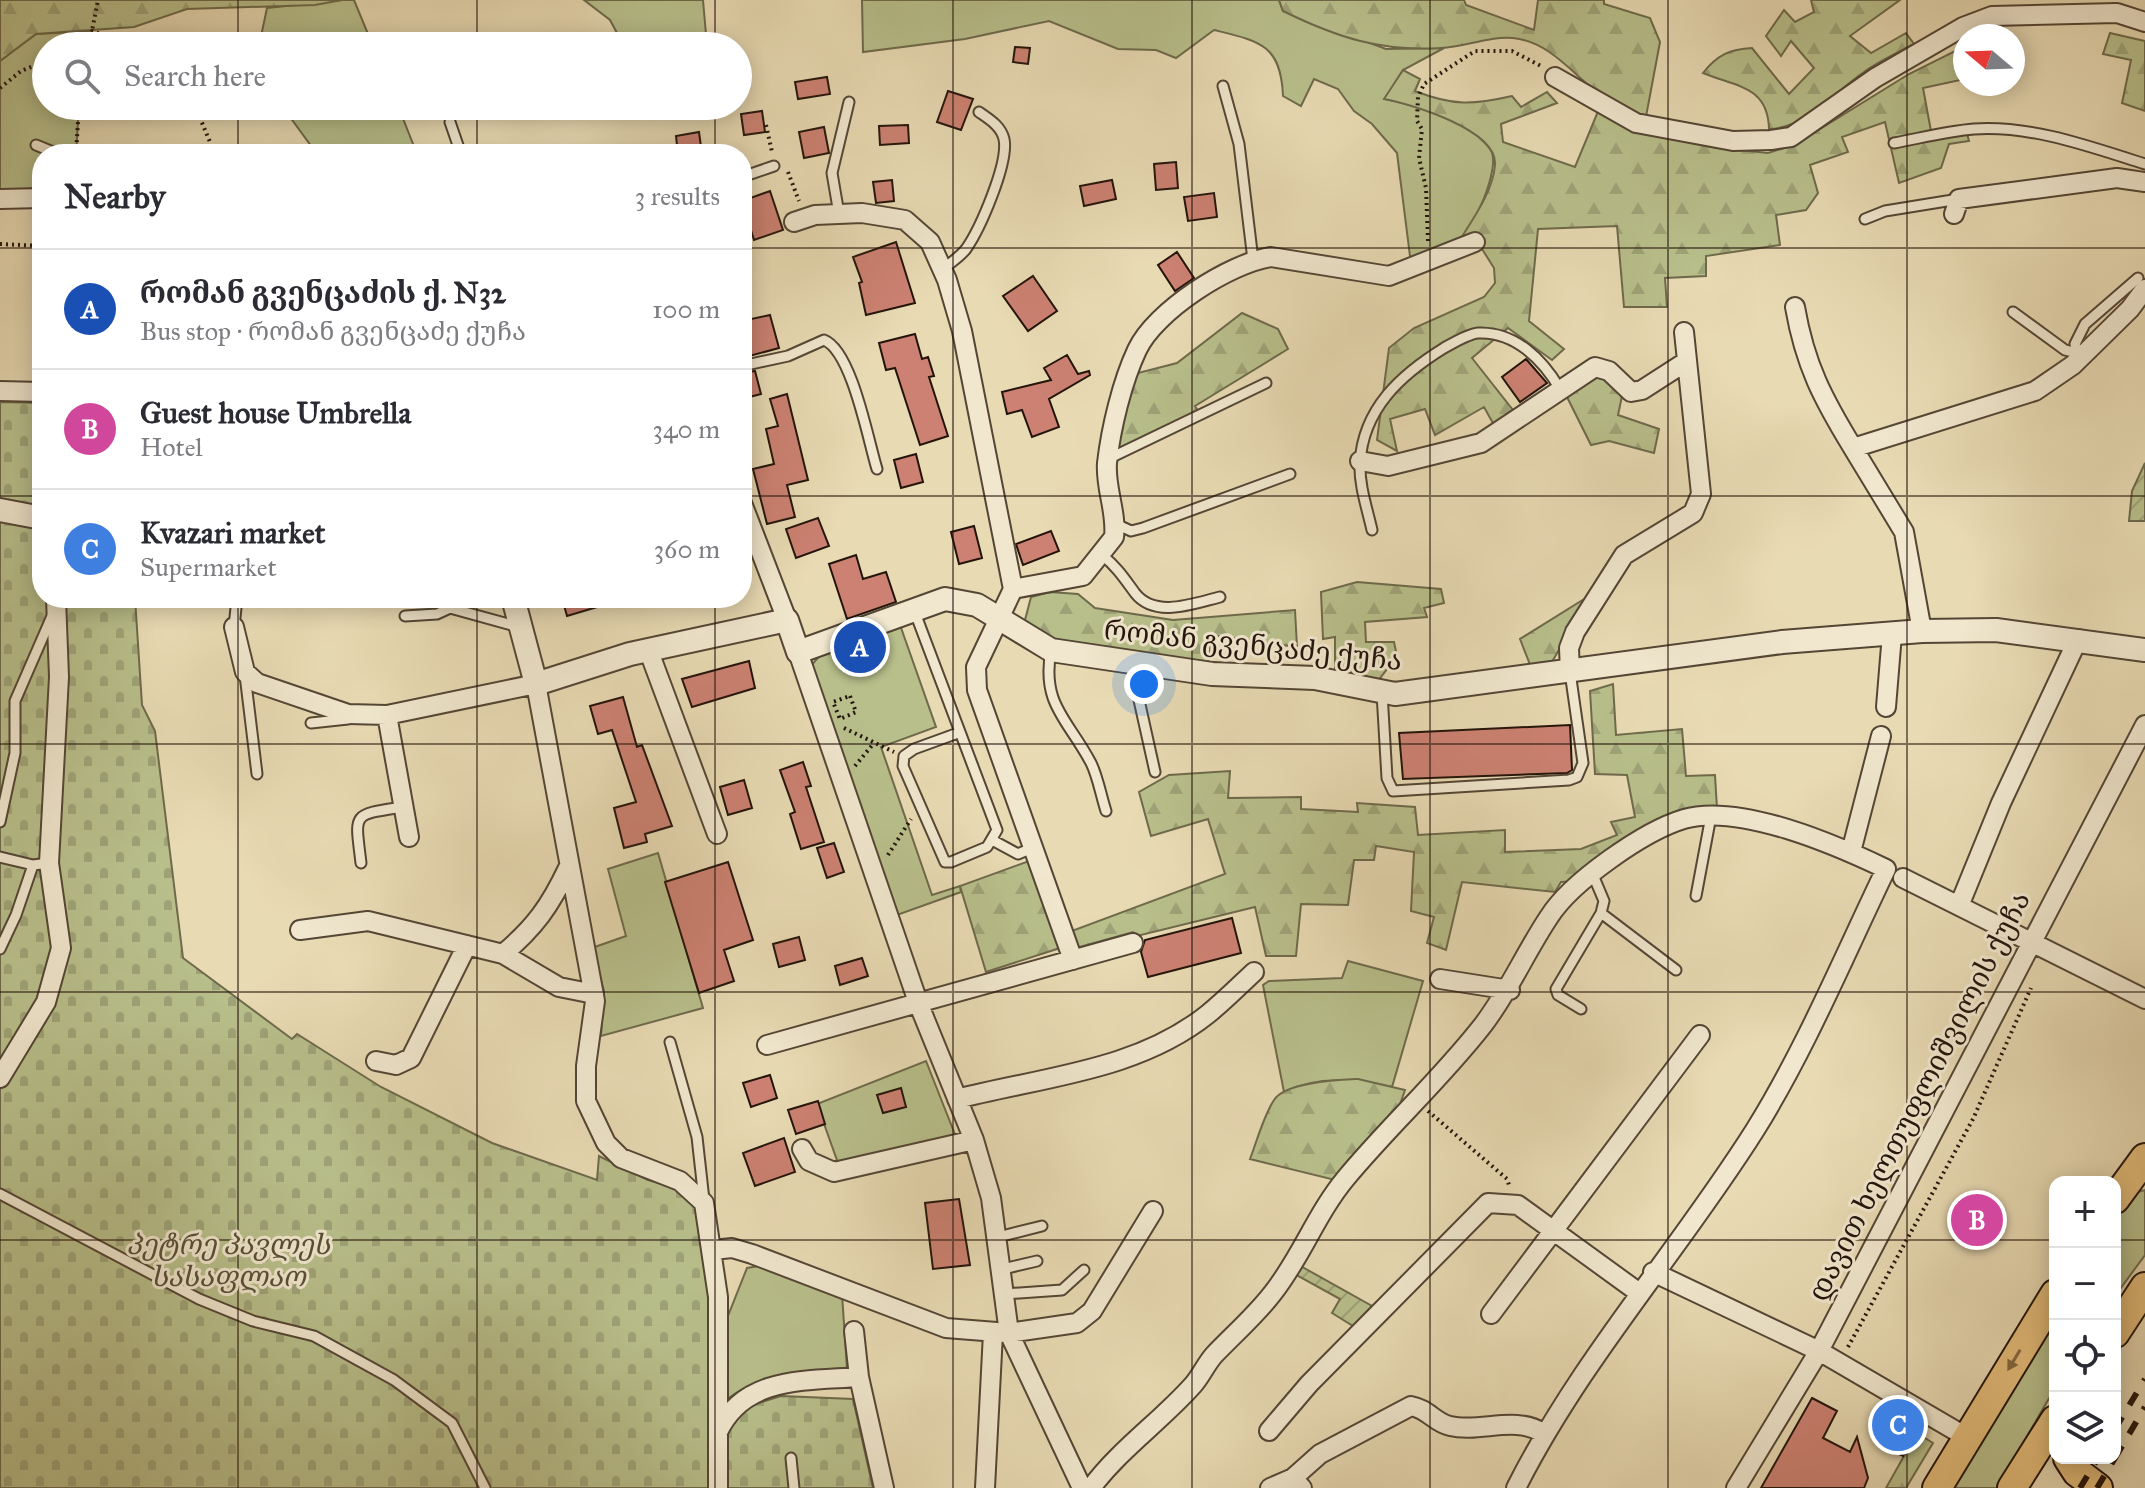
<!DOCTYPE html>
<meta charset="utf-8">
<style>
:root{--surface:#fff;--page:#f7f7f7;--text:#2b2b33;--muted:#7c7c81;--line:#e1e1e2;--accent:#8f2418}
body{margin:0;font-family:"IM FELL Great Primer","Noto Serif Georgian",serif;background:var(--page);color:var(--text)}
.controls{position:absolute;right:24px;bottom:24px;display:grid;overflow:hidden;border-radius:16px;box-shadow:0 4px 20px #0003}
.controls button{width:72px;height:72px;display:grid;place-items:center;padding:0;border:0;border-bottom:2px solid var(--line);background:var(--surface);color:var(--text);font:40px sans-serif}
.compass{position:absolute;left:1953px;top:24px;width:72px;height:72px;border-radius:50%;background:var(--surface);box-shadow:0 4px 20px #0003;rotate:289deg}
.you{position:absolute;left:1144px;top:684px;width:28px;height:28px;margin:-20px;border:6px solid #fff;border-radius:50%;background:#1a73e8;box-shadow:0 0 0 12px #1a73e833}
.badge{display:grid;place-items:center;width:52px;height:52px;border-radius:50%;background:var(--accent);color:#fff;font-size:26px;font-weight:700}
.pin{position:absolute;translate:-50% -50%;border:4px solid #fff;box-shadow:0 2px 8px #0006}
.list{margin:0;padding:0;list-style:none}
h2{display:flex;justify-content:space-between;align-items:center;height:104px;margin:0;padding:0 32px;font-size:34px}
h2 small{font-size:26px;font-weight:400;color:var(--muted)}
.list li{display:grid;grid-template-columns:52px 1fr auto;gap:24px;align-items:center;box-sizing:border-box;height:120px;padding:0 32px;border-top:2px solid var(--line)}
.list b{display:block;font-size:30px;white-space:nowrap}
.list p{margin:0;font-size:26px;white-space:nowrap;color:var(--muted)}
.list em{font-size:26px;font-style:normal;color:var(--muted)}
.icon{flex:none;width:44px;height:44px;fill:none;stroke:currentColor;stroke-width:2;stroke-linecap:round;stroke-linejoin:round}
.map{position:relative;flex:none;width:2145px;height:1488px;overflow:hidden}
.search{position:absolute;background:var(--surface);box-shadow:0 4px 20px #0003;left:32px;top:32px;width:720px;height:88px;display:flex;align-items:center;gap:20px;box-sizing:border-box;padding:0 28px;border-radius:44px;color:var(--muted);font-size:30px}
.panel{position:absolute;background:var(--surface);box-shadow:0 4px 20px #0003;left:32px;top:144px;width:720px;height:464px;border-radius:32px}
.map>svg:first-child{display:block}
.grass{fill:#b8bf8b;stroke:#6e6a4b;stroke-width:2}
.forest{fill:url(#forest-firs);stroke:#6e6a4b;stroke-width:2}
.cemetery{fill:url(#cemetery-stones);stroke:#6e6a4b;stroke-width:2}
.garden{fill:url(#garden-furrows);stroke:#6e6a4b;stroke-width:2}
.building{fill:#cc8172;stroke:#23140b;stroke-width:2}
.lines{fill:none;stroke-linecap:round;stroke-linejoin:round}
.service-casing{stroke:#544635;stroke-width:13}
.minor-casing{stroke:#544635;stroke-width:22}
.tertiary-casing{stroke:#544635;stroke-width:26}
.primary-casing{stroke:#23140b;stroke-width:32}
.path{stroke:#23140b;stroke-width:4;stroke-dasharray:2 4;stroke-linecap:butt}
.service{stroke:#f0e7ce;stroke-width:9}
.minor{stroke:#f0e7ce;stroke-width:18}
.tertiary{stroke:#f0e7ce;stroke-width:22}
.primary{stroke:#e4bd7a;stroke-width:28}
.rail{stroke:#23140b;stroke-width:6;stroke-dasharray:14 14;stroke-linecap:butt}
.oneway{fill:#846842}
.grid{fill:none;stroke:#23140b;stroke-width:2;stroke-opacity:0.55}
.labels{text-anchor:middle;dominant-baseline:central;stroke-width:6;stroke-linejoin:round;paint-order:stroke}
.street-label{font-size:28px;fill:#23140b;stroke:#f0e7ce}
.park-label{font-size:28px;font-style:italic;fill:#575038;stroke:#f0e7ce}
</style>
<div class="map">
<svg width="2145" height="1488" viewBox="0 0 2145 1488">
<defs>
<pattern id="forest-firs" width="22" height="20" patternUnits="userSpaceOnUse" patternTransform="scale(2)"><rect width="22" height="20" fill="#b8bf8b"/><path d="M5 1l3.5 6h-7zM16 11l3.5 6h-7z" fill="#9ea377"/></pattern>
<pattern id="cemetery-stones" width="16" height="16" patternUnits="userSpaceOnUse" patternTransform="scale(2)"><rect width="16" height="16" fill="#b8bf8b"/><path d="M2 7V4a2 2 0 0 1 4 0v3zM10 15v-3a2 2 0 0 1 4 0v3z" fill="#9ea377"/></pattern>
<pattern id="garden-furrows" width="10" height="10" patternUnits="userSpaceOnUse" patternTransform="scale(2)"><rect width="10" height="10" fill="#b8bf8b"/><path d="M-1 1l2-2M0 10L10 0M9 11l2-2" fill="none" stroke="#9ea377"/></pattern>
</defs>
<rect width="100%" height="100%" fill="#e8dab3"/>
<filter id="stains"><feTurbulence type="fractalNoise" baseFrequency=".0025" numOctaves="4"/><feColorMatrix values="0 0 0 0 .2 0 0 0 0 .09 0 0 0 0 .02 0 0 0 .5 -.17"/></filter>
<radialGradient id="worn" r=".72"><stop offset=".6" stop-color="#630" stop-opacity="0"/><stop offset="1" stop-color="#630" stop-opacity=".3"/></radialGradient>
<path class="grass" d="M342,0H354L373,46H259L267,8Z
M584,0H703L707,46H624L610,20Z
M862,0H1279L1283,11L1386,49L1444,48L1403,70L1385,99C1419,106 1468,119 1490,149C1503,165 1472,232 1457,244C1444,253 1425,257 1411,264L1397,153L1372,124L1354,111L1338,89L1314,79L1301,106L1283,96C1281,44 1259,41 1214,30L1176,58L1156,50L1118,49L1049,21L965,39L863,52Z
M92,31L89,46H46V106H79L76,154H42V203L0,205V61L36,34Z
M282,106H398L417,154H317Z
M899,622L936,727L881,747L932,895L960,886L961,892L897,915L811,666L824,650Z
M658,853L703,1008L601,1036L604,991L592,948L626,936L608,869Z
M1348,961L1423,981L1392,1087C1357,1079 1318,1075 1284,1092L1263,985L1269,981L1342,978Z
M926,1061L956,1137L838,1163L817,1104Z
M2145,1190V1255L2115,1296C2115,1264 2102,1199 2145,1190Z
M759,1266L842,1294L847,1368C804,1373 761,1372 726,1400L724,1326L747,1268Z
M2055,1315V1388L1997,1488H1948Z"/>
<path class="forest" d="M0,0H342L315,5L187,9L134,27L36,34L0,61Z
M1279,0H1464L1466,5L1534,30L1538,0H1604V4L1650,18L1660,42L1645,122C1633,115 1620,108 1608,101C1577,80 1553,42 1513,38C1488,36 1465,47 1441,48C1381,52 1336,37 1283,11Z
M1811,0H1900L1850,36L1871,53L1906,33L1914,44C1897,53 1879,61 1864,72C1834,92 1807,128 1769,129C1768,86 1737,87 1703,73C1717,55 1730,49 1752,48L1789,94L1814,68L1791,41L1781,56L1766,36L1784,10L1795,22L1814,12Z
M2110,33L2145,41V111L2122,103L2131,60L2103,54Z
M1965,46V79L1923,88L1931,131L1965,126L1969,141L1949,144L1941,168L1899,183L1885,122L1842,137L1848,152L1810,165L1818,193L1806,210L1776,215L1780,245L1706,256V276L1665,278L1667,307H1624L1617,226L1538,229L1529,321L1564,349L1552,360L1508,328L1472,358L1516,414L1494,425L1484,407L1435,435L1425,409L1390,419L1397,451L1377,440L1389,348L1414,328L1484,297L1495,283L1494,268L1482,249L1464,251L1458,243C1472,220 1493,192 1495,165C1498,130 1411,104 1384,99L1403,70L1420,79L1415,91C1453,106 1473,105 1512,96L1521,107L1547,92L1557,103L1501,124L1503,142L1575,167L1599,109L1646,133L1717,148L1768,153L1794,145L1909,74Z
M1242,313L1278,329L1288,349L1195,406L1198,411L1114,453L1134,374L1177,363Z
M1597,371L1622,396L1618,415L1659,429L1654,453L1609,441L1591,445L1565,393Z
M1357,582L1441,589L1444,603L1424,608L1427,617L1365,622L1366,642H1394L1397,656L1374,686L1335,676V637L1323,639L1321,592Z
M1050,592L1078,594L1095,608L1173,620L1295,610L1297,647L1211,635L1208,667L1048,641L1025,620L1031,597Z
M1589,596L1552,662L1534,675L1520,639Z
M1613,684L1616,735L1682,729L1686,776L1715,775L1717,809C1666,806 1619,854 1579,881L1561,882L1555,892L1462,882L1446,950L1427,943L1434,917L1411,911L1414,852L1376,846L1374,860H1354L1348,905L1301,904L1296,956H1266L1255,907L1137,936L1133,932L1076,948L1069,932L1225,874L1208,819L1151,836L1139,792L1169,775L1230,771L1228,798L1301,797V809L1358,812L1357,803L1415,807L1418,835L1505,830V852L1581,849L1617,835L1611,822L1635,817L1627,775L1595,774L1590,691Z
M1032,860L1063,947L986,972L960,886Z
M1358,1079L1405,1090L1396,1116L1339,1181L1250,1159C1257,1141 1263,1117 1274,1100C1285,1082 1338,1080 1358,1079Z
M1917,1433L1933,1443L1906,1488H1886Z"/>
<path class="cemetery" d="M0,402L42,403V598H135L142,705L155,731L183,958L292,1039L297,1034L381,1087L492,1143L597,1180L599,1156L648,1180L684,1190L698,1212L710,1295L712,1488H0Z
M781,1396L853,1399L873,1488H728L727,1435L737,1410Z"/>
<path class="garden" d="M2145,463V521H2129L2132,491Z
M1297,1264L1372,1306L1353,1326L1332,1313L1340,1299L1293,1273Z"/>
<path class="building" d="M1015,47L1030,48L1028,64L1013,62Z
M827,77L830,94L798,99L795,82Z
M948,91L973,99L961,130L937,122Z
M762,111L765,132L744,135L741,114Z
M908,125L909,143L880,145L879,126Z
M824,127L829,153L804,158L799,132Z
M699,132L702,154H678L676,136Z
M1176,162L1178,188L1156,190L1154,164Z
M892,180L894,201L876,203L873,182Z
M1112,180L1116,199L1084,206L1080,186Z
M770,191L783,230L754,240L742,201Z
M1214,193L1217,217L1188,221L1184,197Z
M896,242L915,303L866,315L859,283L862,282L853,257Z
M1177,252L1194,278L1175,291L1158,265Z
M1033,276L1057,311L1028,331L1003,296Z
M770,315L779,348L742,358V321Z
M915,334L922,359L928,357L934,376L929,377L948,436L920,445L895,368L886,370L879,343Z
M1067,355L1078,374L1089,371L1090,375L1049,399L1059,427L1032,437L1022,410L1007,414L1002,392L1051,380L1044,368Z
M1526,359L1547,383L1520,402L1502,377Z
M755,371L761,394L742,399V373Z
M787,394L808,480L787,485L795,517L767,524L753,469L774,464L766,429L778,426L770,399Z
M916,454L923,482L901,488L894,460Z
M818,518L829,546L796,558L786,529Z
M974,526L982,558L959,564L951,532Z
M1051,531L1059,551L1023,565L1016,544Z
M856,555L863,579L886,572L896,602L847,619L829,564Z
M562,598H613L614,602L567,616Z
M749,661L755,688L692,707L682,679Z
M623,697L637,747L642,745L672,826L645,834L647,842L624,848L614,808L636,802L612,730L598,734L590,706Z
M1570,725L1572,770L1567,773L1403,779L1399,733Z
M803,762L811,786L806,787L824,842L801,849L790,814L795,812L780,770Z
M744,780L752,808L728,815L720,787Z
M834,843L844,872L827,878L817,848Z
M728,862L753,940L724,950L734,981L699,993L665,882Z
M1232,918L1241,953L1148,977L1141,952L1145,940Z
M799,937L805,960L779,967L773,944Z
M862,958L868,976L840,985L835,966Z
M770,1075L777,1098L751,1107L743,1083Z
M901,1088L906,1107L883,1113L877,1095Z
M818,1101L825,1124L796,1134L788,1110Z
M784,1138L795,1172L755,1186L743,1153Z
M959,1199L970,1265L933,1269L925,1203Z
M1812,1398L1837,1411L1823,1438L1850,1452L1857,1437L1868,1478L1864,1488H1761Z
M1889,1419L1914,1431L1903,1456L1878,1444Z"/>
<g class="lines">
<g class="service-casing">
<path id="service" d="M1223,86L1239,144L1253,260
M450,122L461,154
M1894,143C1921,138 1948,131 1974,129C2032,125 2091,147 2145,164
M36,145L58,154
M742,177L774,166
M839,214L832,173L849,102
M1865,219L1885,211L1959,199
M943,269C950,263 960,257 966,249C980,229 1009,163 1004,139C1001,126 989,119 979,112
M2013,312L2065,350L2078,353
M2080,359L2075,344L2085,324L2138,278
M742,366L788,356L824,340C852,351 868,440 877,469
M1108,459L1266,383
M1116,524L1131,531L1143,528L1290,474
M1372,530C1367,508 1359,485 1360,463C1363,408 1402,374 1444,348C1453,343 1468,334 1478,333C1515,331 1543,360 1560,389
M1102,555C1117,567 1124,578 1135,593C1155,619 1195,603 1220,597
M431,598L450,608L519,627
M914,610L997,830L987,847L951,862H945L903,766L904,756L914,749L958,733
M405,616L437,614L450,608
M234,627L237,598
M1051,650C1041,705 1068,719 1091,763C1098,777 1101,796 1106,811
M1131,664L1155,772
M245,675L257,774
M1382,693L1387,778L1393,791L1569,780L1577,777L1583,763L1570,672
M311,723L348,719
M0,822L15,753V701L52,616
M994,841L1018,854L1032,848
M0,857L33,865
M361,863C355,812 351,815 403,807
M1696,896L1711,816
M1601,913L1676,970
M0,949L16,915L33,865L49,863
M1581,1009L1558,995L1556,989L1601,913L1604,901L1593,875
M670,1042L697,1137L704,1200
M0,1194L199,1299L253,1321L314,1336L394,1380L452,1423L485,1488
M998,1237L1042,1226
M1003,1269L1037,1261
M1005,1294L1062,1290L1084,1270
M791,1458L794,1488"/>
</g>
<g class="minor-casing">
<path id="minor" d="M1555,77L1636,123L1733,141L1771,140L1791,137L1875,78L1963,27L1992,16L2117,13L2145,22
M0,199L42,198
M1954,214L1959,199L2117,178L2145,182
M794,222L815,215L862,213L905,220L930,242L947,280L962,331L1013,589L976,667L977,690L1073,960
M1795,307C1805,365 1823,399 1853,448
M0,391L42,392
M1360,461L1388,466L1481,443L1595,367L1609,371L1631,392L1642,390L1687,361
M742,503L787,620
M1013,589L1083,576L1114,537C1117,512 1105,488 1107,463C1111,428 1122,382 1137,350C1155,311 1230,263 1271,257L1389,276L1475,242
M234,627L245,672L257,683L348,714L387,715L536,684L595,1001L586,1066V1101L606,1143L621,1158L680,1181L704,1203L718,1297V1488
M1922,631L1904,532L1853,448L2035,391L2073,365L2130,309L2145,289
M648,649L717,834
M798,652L919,1005L974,1140L991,1198L1009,1333L1077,1323L1092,1311L1153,1211
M1570,672L1569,648L1575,632L1624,555L1693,513L1701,494L1684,332
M1886,707L1892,634
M387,715L409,837
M1851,852L1881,736
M1903,878L2145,999
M1959,906L2001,803L2078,639
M300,930L368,921L503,954L559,987L594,994
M503,954C535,927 550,906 568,868
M1440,979L1510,990
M767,1045L1133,943
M376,1061L396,1065L411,1058L467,945
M0,1078L46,1002L61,948L49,863L59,677L56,598
M957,1099C1042,1077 1137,1071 1208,1014C1224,1001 1239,986 1254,972
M802,1149L809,1161L834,1172L974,1140
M713,1250L732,1248L752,1254L946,1328L1009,1333L1082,1488
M1653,1272L1819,1351L1968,1438
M1491,1314L1700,1035
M854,1331L859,1377L884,1488
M1269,1431L1309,1384L1488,1203L1518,1205L1638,1292
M718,1432C744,1376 806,1381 859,1377
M1293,1478L1320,1454L1411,1406C1428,1409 1435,1423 1450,1426C1481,1433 1515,1415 1543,1433
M985,1488L993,1333
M1091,1488C1120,1449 1161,1421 1193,1385C1201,1376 1206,1364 1214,1355C1233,1335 1255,1316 1272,1294C1301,1258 1316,1214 1346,1178C1390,1125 1441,1079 1483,1025C1509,991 1525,953 1549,917C1571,882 1644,831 1684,819C1739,803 1836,845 1886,869C1844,956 1806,1048 1755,1130C1678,1252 1581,1359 1516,1488
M1270,1488L1293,1478L1302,1488
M1736,1488L1819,1351L2145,725"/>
</g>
<g class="tertiary-casing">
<path id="tertiary" d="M0,510L42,518
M513,598L536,684L630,654L787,620L798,652L945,599L977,605L1051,650L1212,674L1315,678L1395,694L1782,642L1922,631L1996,630L2145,650"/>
</g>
<g class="primary-casing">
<path id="primary" d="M2115,1199L2145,1158
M2115,1333L2145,1287
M2068,1458L2077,1472L2098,1488
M1937,1488L2055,1294
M2012,1488L2055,1420"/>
</g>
<path class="path" d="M72,46L92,31L134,46
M89,46L98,0
M0,88L21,71L46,61
M195,106L215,154
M766,125L772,152
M76,154L79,106
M788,172L799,201
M1428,241L1426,188L1419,158L1422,129L1417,121L1418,97L1424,84L1475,51H1512L1543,67
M0,244L42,246
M850,696L856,712L840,719L833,702Z
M844,728L894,752
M855,766L874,743
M888,855L911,819
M1428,1111L1507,1179L1510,1188
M1848,1347L1973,1119L2031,988"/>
<use href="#service" class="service"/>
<use href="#minor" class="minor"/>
<use href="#tertiary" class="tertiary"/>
<use href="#primary" class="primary"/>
<path class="rail" d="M2115,1429L2145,1379
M2115,1458L2145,1407
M2080,1488L2098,1458
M2097,1488L2115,1458"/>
</g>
<defs><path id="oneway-solid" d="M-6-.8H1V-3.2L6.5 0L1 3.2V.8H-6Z" transform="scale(2)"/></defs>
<use class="oneway" href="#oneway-solid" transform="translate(2014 1360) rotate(121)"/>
<path class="grid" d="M238,0V46M477,0V46M715,0V46M953,0V1488M1192,0V1488M1430,0V1488M1668,0V1488M1907,0V1488M238,106V154M477,106V154M715,106V154M0,248H42M742,248H2145M0,496H42M742,496H2145M238,598V1488M477,598V1488M715,598V1488M0,744H2145M0,992H2145M0,1240H2055M2115,1240H2145"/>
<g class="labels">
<g class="street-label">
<text transform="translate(1253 645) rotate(6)">რომან გვენცაძე ქუჩა</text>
<text transform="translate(1919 1096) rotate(-63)">დავით ხელთუფლიშვილის ქუჩა</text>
</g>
<g class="park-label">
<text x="228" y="1244">პეტრე პავლეს<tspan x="228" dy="32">სასაფლაო</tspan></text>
</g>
</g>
<rect width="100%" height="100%" filter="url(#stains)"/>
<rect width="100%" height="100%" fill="url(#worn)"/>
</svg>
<div class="controls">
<button>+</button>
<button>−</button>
<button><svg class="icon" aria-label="locate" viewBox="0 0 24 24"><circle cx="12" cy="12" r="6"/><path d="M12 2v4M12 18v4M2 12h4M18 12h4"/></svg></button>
<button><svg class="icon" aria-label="layers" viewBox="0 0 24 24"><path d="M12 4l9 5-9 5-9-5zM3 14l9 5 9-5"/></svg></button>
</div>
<svg class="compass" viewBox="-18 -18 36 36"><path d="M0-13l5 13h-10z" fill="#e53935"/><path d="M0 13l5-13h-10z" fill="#7c7c81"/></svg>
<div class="you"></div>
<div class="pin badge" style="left:860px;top:647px;background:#1a4fb4">A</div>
<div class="pin badge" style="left:1977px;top:1220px;background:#d1479c">B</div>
<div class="pin badge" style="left:1898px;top:1425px;background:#3f7fe0">C</div>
<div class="search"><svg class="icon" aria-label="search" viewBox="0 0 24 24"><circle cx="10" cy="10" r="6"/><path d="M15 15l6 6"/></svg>Search here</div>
<section class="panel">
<h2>Nearby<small>3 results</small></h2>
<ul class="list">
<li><span class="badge" style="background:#1a4fb4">A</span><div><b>რომან გვენცაძის ქ. N32</b><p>Bus stop · რომან გვენცაძე ქუჩა</p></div><em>100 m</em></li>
<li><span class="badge" style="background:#d1479c">B</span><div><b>Guest house Umbrella</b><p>Hotel</p></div><em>340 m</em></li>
<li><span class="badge" style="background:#3f7fe0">C</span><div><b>Kvazari market</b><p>Supermarket</p></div><em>360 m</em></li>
</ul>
</section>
</div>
